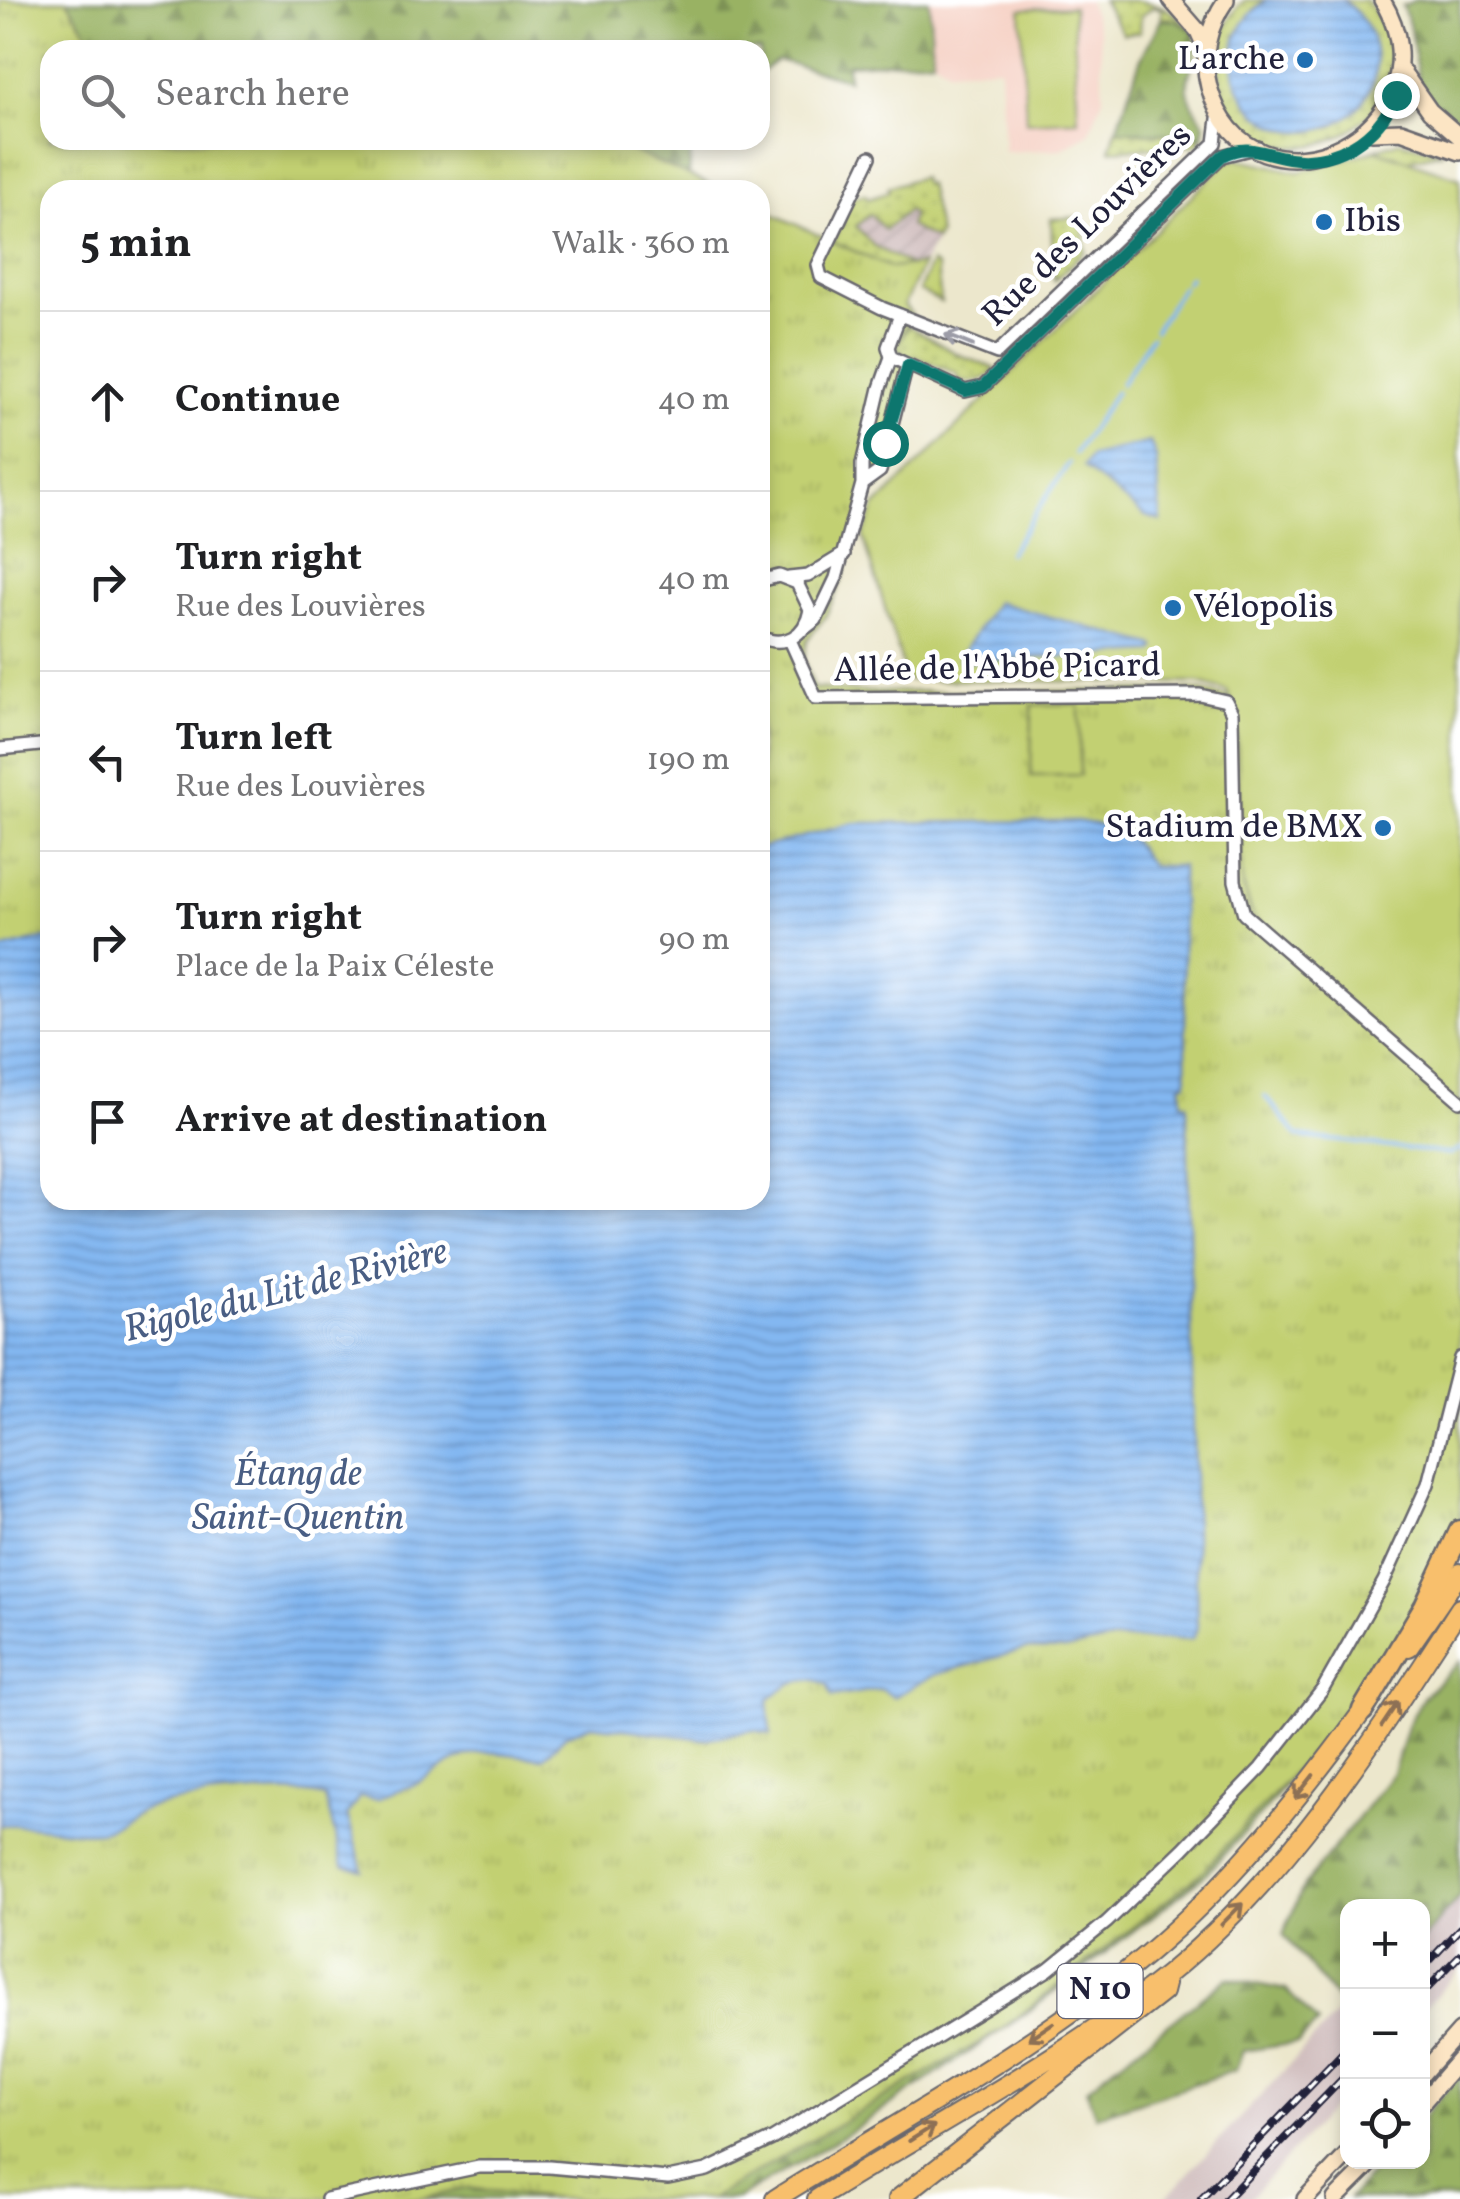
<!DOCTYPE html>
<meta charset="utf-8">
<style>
:root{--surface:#fff;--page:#f6f6f6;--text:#202124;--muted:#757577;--line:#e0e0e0}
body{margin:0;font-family:Vollkorn,serif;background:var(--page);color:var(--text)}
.controls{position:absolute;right:30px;bottom:30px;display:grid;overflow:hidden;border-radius:20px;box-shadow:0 5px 15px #0003}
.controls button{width:90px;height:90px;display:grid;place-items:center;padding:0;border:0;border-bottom:2px solid var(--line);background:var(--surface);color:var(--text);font:50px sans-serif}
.stop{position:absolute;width:30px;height:30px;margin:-22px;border:8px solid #0f766e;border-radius:50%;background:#fff}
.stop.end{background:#0f766e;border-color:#fff;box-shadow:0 2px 10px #0008}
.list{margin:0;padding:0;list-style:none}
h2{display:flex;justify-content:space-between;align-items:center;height:130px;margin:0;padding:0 40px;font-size:42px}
h2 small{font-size:32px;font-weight:400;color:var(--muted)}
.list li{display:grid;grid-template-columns:65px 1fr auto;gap:30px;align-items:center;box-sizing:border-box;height:180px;padding:0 40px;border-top:2px solid var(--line)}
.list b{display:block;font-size:38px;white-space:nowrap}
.list p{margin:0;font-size:32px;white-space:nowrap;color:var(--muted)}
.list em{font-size:32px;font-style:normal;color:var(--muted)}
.icon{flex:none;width:55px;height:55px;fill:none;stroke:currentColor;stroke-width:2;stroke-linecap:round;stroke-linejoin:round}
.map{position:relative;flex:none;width:1460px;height:2199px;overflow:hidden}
.search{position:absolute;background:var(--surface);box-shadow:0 5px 15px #0003;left:40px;top:40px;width:730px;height:110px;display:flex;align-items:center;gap:25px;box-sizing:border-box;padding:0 35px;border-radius:30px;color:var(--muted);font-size:38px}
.panel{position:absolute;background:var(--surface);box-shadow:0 5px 15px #0003;left:40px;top:180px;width:730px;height:1030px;border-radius:30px}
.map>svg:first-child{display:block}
.built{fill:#f6d1c5}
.industrial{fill:url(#industrial-furrows)}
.railway{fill:#d1bfbf}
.grass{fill:url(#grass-dots);stroke:#727956;stroke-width:2.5}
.forest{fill:url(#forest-firs);stroke:#5e6a50;stroke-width:2.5}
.park{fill:url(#park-tufts);stroke:#727956;stroke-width:2.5}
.garden{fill:#c2d072;stroke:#727956;stroke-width:2.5}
.water{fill:url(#water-rules);stroke:#526c96;stroke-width:2.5}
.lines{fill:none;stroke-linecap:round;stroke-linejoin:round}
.stream{stroke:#83b7f1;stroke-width:4}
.street-casing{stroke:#69676e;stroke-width:16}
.secondary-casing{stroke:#69676e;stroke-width:20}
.primary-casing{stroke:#69676e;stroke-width:22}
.highway-casing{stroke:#69676e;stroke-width:25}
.street{stroke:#fff;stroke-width:11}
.secondary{stroke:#fce5c4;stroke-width:15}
.primary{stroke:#f8bf6c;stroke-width:18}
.highway{stroke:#f8bf6c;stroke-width:20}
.rail-casing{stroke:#22223b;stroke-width:8}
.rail{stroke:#fff;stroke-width:4;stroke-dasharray:11;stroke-linecap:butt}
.oneway{stroke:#9c9ca7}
.oneway2{stroke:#8d7054}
.route{stroke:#0f766e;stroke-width:12}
.poi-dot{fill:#1f6fb2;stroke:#fff;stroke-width:4}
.labels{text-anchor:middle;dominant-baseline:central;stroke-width:9;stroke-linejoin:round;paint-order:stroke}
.shield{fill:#fff;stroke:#646476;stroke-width:2.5}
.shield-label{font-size:32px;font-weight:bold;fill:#22223b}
.poi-label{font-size:35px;fill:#22223b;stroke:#fff;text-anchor:end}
.street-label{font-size:35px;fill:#22223b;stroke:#fff}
.water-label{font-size:38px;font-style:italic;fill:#495e84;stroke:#fff}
</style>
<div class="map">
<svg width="1460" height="2199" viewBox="0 0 1460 2199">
<defs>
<pattern id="industrial-furrows" width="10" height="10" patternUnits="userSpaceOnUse" patternTransform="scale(2.5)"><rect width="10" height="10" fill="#d1bfbf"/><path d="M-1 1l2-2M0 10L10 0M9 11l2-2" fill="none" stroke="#b3a4a5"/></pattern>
<pattern id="grass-dots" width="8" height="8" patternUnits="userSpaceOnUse" patternTransform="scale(2.5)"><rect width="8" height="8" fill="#c2d072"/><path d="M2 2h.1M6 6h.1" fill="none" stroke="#a6b264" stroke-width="1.8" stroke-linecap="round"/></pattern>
<pattern id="forest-firs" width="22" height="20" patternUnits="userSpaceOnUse" patternTransform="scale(2.5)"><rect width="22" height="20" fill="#99b264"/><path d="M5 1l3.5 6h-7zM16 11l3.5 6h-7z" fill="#7c9054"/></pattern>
<pattern id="park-tufts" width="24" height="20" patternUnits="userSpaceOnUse" patternTransform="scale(2.5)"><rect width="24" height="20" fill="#c2d072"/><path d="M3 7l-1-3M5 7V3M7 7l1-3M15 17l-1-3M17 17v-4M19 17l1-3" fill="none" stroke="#a6b264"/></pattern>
<pattern id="water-rules" width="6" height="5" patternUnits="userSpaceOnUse" patternTransform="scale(2.5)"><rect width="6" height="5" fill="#83b7f1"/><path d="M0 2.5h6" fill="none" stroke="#6b94c4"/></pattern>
</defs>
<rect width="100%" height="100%" fill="#fff"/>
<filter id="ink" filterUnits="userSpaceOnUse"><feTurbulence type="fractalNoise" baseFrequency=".01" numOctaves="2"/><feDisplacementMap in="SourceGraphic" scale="20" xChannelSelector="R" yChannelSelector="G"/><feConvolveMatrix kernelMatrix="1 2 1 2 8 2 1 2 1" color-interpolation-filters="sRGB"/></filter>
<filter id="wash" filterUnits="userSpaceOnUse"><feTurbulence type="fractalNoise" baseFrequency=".0048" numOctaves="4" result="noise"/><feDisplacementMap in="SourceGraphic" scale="40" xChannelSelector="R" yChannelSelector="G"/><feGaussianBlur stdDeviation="2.25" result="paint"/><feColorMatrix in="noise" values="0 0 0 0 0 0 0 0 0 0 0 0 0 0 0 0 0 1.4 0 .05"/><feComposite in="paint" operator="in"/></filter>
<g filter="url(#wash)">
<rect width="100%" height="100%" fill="#ece7cc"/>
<path class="built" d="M929,0H1088L1100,33L1103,98L1089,133L1062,149L1004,152L1000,67L949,70L933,59Z"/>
<path class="industrial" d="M928,184L939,234L923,264L891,268L844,246L862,204Z"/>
<path class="railway" d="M1460,1880V1969L1423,2010L1422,1921Z
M1347,2003V2092L1249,2199H1164Z"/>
<path class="grass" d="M1102,0C1147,0 1165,0 1194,32L1169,18L1161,20L1162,10L1154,6L1141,16L1140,32L1123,34Z
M1244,0H1267L1254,9L1284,129L1309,132L1333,126L1347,2L1342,0H1366C1460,112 1259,218 1221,85C1213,54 1222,23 1244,0Z
M1116,130L1203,137L1198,145L1110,150Z
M1400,141L1443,152L1363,171L1362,154Z
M921,177L924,184H928L939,234L936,240L909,226L913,215L908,210L885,230L870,214L856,226L873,245L909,265L902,293L826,258L852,198L865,194L868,199L889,192L888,187Z
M1082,217L1085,251L1054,281L1051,219Z
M909,326L957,354L996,369C985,381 972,385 957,379L958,374L915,356L909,359L896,346Z"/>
<path class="forest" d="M0,0H929L933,59L847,64L848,79L777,60L760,73V50H50V190Z
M1415,0H1460V133L1420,88L1409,24L1402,6Z
M1161,20H1176L1194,32C1202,77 1168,74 1205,124L1203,137L1117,130L1140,60Z
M422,140H692L689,174L614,160Z
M1460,1661V1895L1423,1939L1422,1906H1348L1347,1997L1337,2000L1283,1934L1304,1886L1393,1773L1408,1724L1424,1696Z
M1357,1688L1266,1809L1202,1878L1027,2013L855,2129L737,2199H347Z
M1227,1978L1286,1990L1318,2023L1298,2043L1243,2051L1236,2070L1096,2116L1086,2089Z
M1460,2075V2199H1349L1382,2162H1422L1423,2117Z"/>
<path class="park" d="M0,0H67L98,50H50V140H543L618,145L722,190H50V1200H760V208L891,268L923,264L904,305L912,315L896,346L900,354L914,361L883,482L863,502L842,580L825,617L807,640L804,660L814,688L861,692L1194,690L1226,696C1254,764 1229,841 1250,911L1460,1093V1549L1406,1650L1198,1876L1002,2029L710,2199H557L468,2188L420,2199H0Z"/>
<path class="garden" d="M1073,6L1078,120L1026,122L1021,9Z
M1377,150L1460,178V1106L1253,917L1242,881L1236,713L1227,691L1199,683L907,680L863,536L875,507L1226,162L1237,158L1298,172Z
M931,263L937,267L941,302L919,291Z
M1079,704L1080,775L1031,776L1032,705Z"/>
<path class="water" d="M1267,0H1342C1364,14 1377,39 1376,65C1375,85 1363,106 1347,117C1265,172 1186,55 1267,0Z
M1150,442L1156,457L1161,521L1145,516L1083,467L1091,456Z
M996,602L1153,645L1156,648L1153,652L961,662L959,658Z
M1077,821L1124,829L1151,866H1181L1187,1083L1181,1084L1182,1103H1187L1197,1629L1193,1638L1111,1640L1065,1650L1026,1649L934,1675L894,1697L881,1689L832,1697L828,1685C805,1672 786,1684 768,1700L771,1734L754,1730L704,1739L591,1725L566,1735L543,1758C480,1752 479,1743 423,1780C410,1789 393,1789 379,1799L359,1797L347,1815L363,1870L343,1866L325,1797C283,1787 182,1796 141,1811C126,1816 117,1829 100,1831C67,1835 32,1822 0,1825V950L50,937V1200H760V848L854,823Z"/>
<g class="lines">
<path class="stream" d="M1186,282L1189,277
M1155,330L1182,287
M1121,384L1151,337
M1075,453L1116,392
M1009,553L1069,463
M1265,1096L1298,1136L1450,1154L1460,1149"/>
</g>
</g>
<g filter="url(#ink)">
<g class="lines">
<g class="street-casing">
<path id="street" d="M870,157L818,265L821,277L882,308L997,353L1215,143L1219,111
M891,357L965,391L983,387L1222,156L1258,147
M862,484L880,471L907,365
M789,578L808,576L844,554
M760,581L779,576L797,583L810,610C805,636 785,648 760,637
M803,630L816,620L836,578L862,484V464L880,388L891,357L888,347L900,315
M790,640L816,698L1200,695L1226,701L1232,713L1235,881L1244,914L1460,1101
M0,749L50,744
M327,2199L479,2167H549L668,2178L707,2170L772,2139L1048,1970L1107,1922L1183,1849L1261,1768L1323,1689L1384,1581L1428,1484L1460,1358"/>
</g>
<g class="secondary-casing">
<path id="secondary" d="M1171,0L1198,31L1206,49
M1226,0C1208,26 1201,57 1209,87C1250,232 1460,130 1382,0
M1402,71L1430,111L1460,137
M1372,132L1401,131L1460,152
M1422,2074L1460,2031
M1422,2103L1460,2059
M1305,2199L1348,2154
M1335,2199L1372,2162"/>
</g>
<g class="primary-casing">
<path id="primary" d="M1409,1647L1460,1573
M775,2199C904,2118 1046,2043 1161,1942C1241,1872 1308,1786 1370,1701
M817,2199C933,2126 1060,2061 1168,1974C1290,1874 1375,1739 1460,1608
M898,2199L1163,1992L1165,1984"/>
</g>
<g class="highway-casing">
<path id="highway" d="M1363,1710L1425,1606L1460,1531"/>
</g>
<use href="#street" class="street"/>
<use href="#secondary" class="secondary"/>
<use href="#primary" class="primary"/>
<use href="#highway" class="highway"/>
<g class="rail-casing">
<path id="rail" d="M1422,1969L1460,1928
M1422,1994L1460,1955
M1201,2199L1348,2047
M1226,2199L1348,2073"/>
</g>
<use href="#rail" class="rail"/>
</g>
<defs><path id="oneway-shaft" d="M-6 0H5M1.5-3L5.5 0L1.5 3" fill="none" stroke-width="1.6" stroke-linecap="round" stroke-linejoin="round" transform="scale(2.5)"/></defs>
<use class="oneway" href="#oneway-shaft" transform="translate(959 340) rotate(-158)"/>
<g class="oneway2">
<use href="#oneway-shaft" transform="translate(1390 1714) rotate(-56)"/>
<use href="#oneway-shaft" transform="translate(1304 1787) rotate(128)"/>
<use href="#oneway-shaft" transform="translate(1232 1914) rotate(-45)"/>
<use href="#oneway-shaft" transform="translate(1041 2031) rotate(146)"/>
<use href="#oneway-shaft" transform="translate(922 2133) rotate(-32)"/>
</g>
</g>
<g class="lines" filter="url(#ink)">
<path class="route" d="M885,443L908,365L966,391L983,387L1222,156C1248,142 1263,154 1289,158C1336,165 1378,138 1396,95"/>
</g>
<g class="poi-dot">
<circle cx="1305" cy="60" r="10"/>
<circle cx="1324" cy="222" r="10"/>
<circle cx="1173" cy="608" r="10"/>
<circle cx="1383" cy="828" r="10"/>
</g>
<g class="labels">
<rect class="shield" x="1057.5" y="1964" width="85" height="54" rx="8"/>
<g class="shield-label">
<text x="1100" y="1991">N 10</text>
</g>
<g class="poi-label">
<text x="1285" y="60">L'arche</text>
<text x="1344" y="222" text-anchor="start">Ibis</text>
<text x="1193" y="608" text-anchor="start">Vélopolis</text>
<text x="1363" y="828">Stadium de BMX</text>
</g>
<g class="street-label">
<text transform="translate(1088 226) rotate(-44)">Rue des Louvières</text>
<text transform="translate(997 669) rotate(-1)">Allée de l'Abbé Picard</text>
</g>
<g class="water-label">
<text transform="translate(286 1292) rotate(-14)">Rigole du Lit de Rivière</text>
<text x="298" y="1475">Étang de<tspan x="298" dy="44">Saint-Quentin</tspan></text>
</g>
</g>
</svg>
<div class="controls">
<button>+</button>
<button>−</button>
<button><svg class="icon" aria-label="locate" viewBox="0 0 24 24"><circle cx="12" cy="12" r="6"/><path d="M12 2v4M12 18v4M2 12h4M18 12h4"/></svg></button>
</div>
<div class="stop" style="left:885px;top:443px"></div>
<div class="stop end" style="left:1396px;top:95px"></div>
<div class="search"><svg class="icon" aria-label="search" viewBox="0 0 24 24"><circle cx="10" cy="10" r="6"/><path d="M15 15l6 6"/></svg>Search here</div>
<section class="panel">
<h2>5 min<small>Walk · 360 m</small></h2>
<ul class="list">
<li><svg class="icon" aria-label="ahead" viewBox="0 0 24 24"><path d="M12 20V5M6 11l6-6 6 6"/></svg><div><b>Continue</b></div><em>40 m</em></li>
<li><svg class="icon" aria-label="right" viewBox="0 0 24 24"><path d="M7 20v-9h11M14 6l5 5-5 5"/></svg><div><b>Turn right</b><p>Rue des Louvières</p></div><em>40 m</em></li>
<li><svg class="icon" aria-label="left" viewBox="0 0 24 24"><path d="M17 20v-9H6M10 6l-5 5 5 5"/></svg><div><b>Turn left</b><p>Rue des Louvières</p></div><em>190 m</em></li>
<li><svg class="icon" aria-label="right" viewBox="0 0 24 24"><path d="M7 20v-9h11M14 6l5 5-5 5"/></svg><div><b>Turn right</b><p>Place de la Paix Céleste</p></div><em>90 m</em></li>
<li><svg class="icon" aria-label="arrive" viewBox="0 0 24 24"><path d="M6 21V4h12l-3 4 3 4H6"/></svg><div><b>Arrive at destination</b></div></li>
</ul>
</section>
</div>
